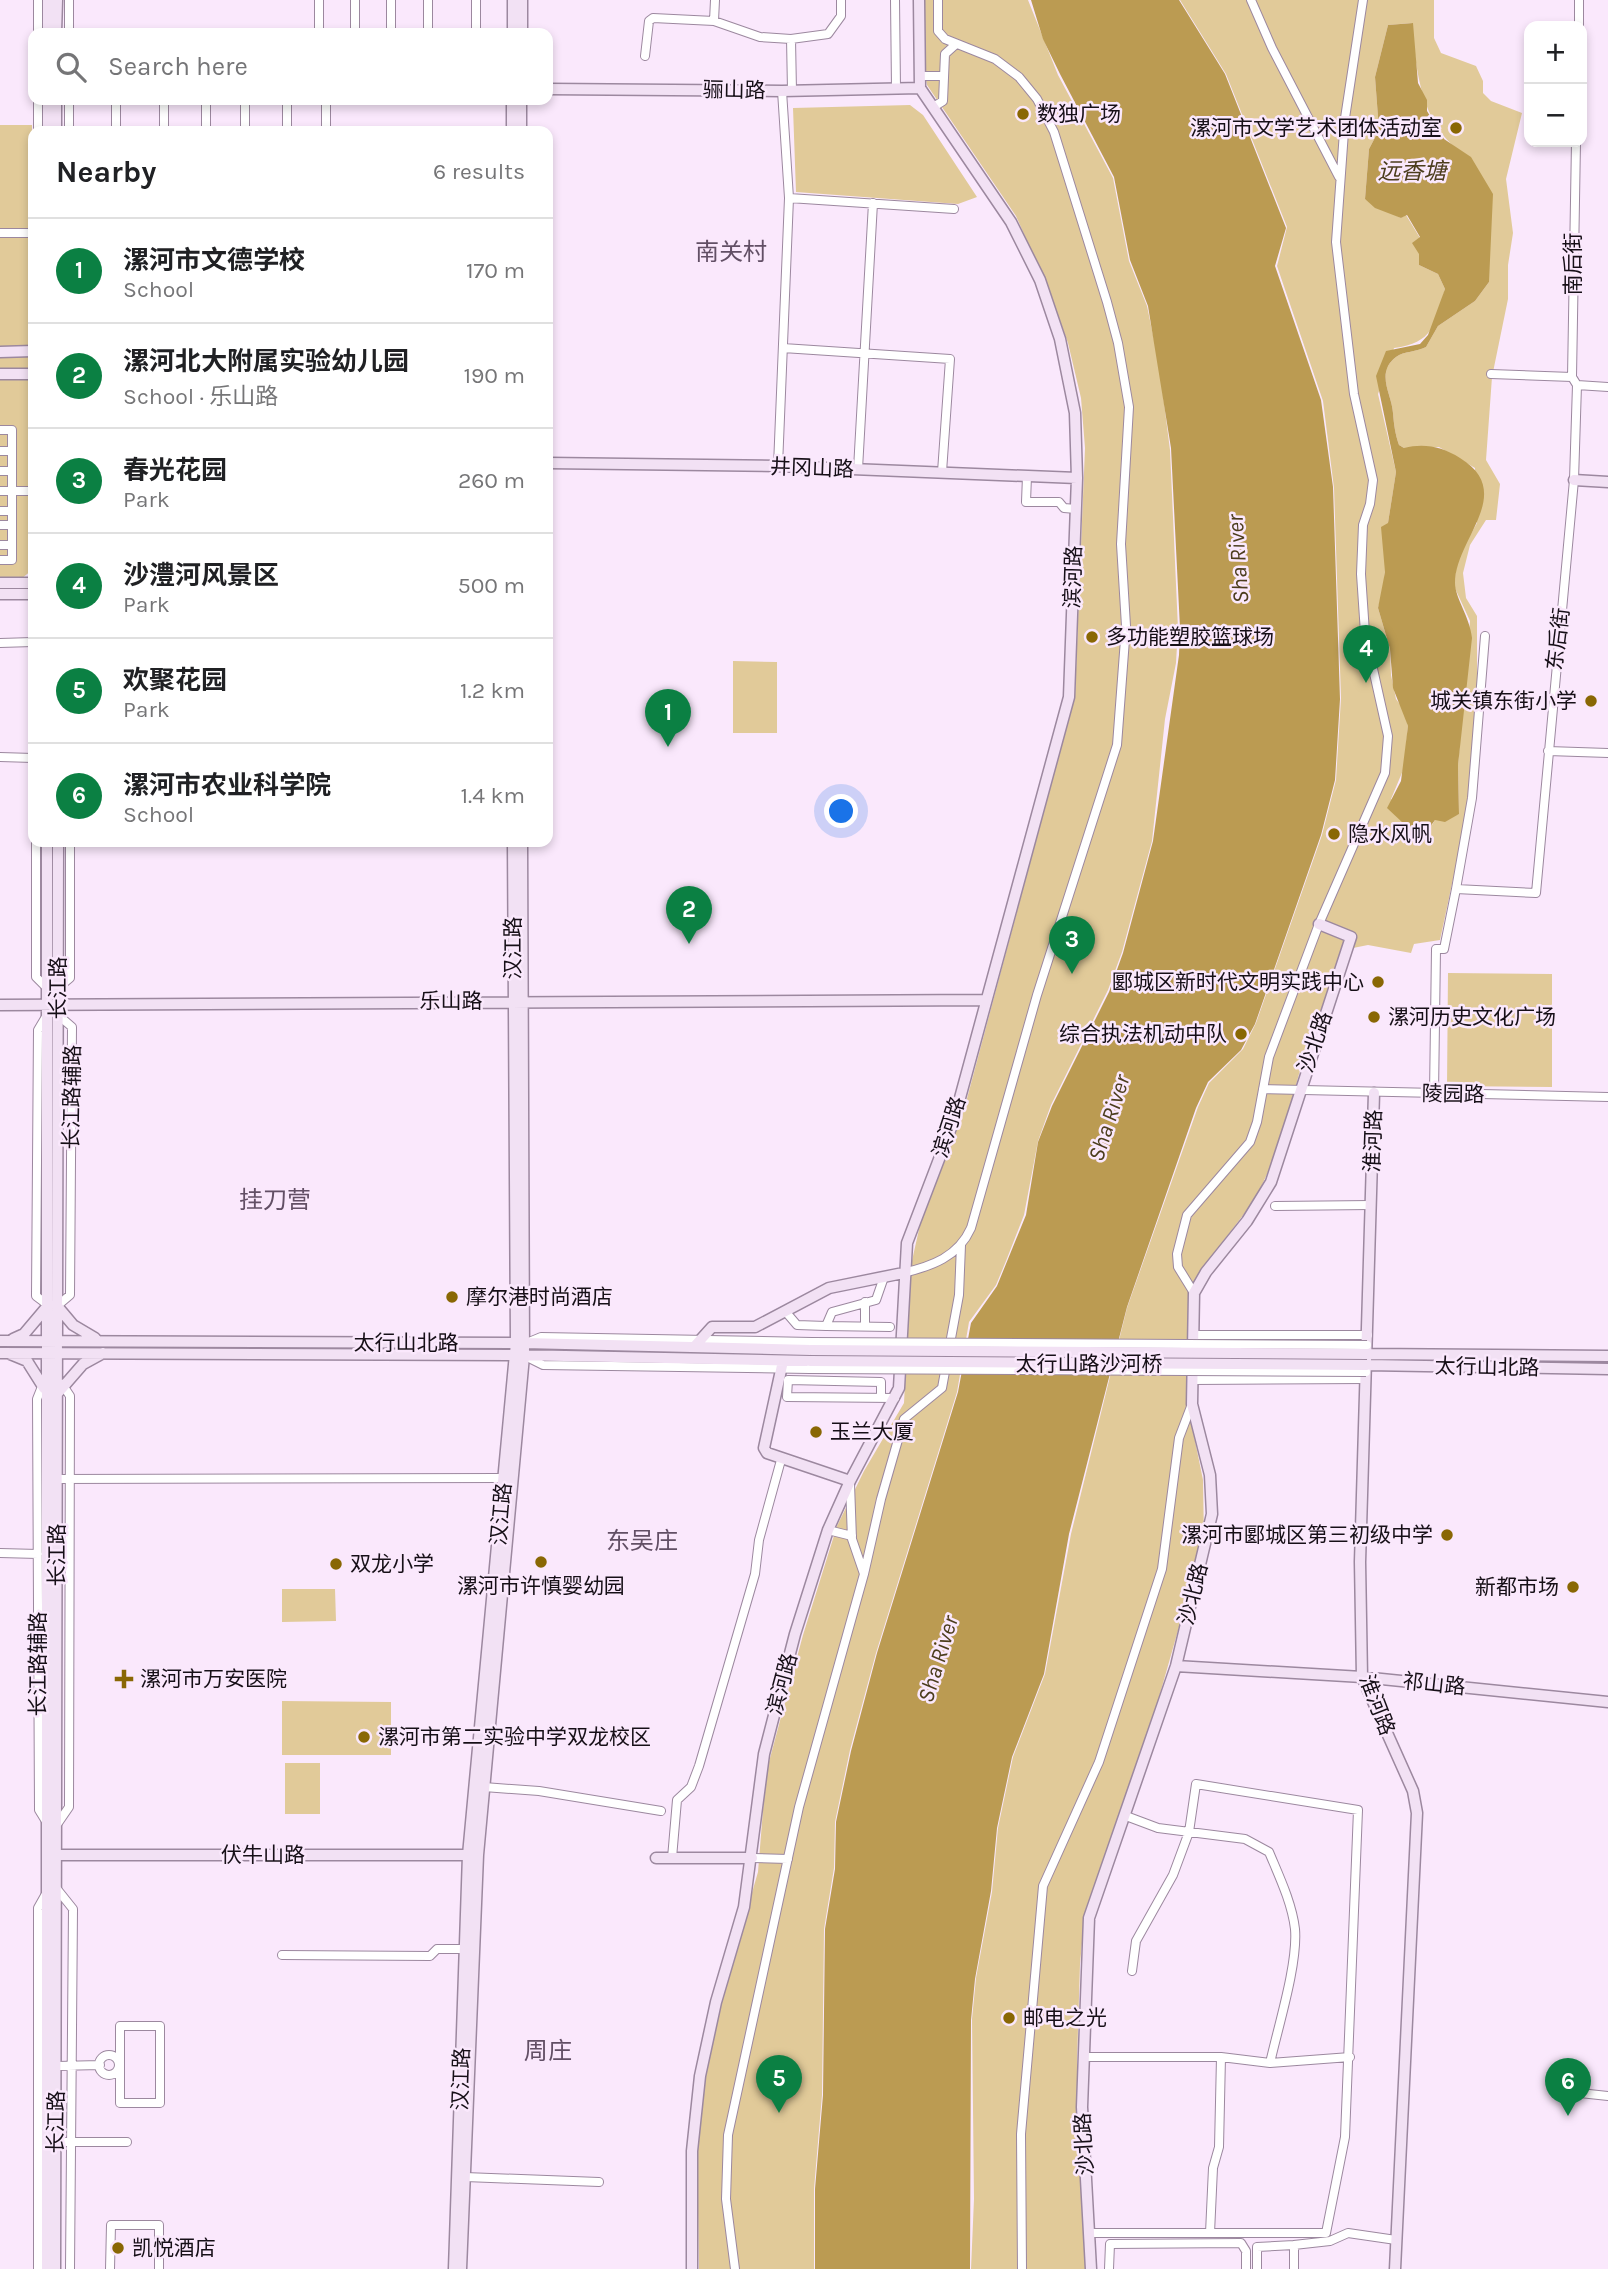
<!DOCTYPE html>
<meta charset="utf-8">
<style>
:root{--surface:#fff;--page:#f2f2f2;--text:#202124;--muted:#757577;--line:#e0e0e0;--accent:#0b8043}
body{margin:0;font-family:Karla,"Noto Sans SC",sans-serif;background:var(--page);color:var(--text)}
.controls{position:absolute;right:21px;top:21px;display:grid;overflow:hidden;border-radius:14px;box-shadow:0 4px 10px #0003}
.controls button{width:63px;height:63px;display:grid;place-items:center;padding:0;border:0;border-bottom:2px solid var(--line);background:var(--surface);color:var(--text);font:35px sans-serif}
.you{position:absolute;left:842px;top:812px;width:24px;height:24px;margin:-18px;border:5px solid #fff;border-radius:50%;background:#1a73e8;box-shadow:0 0 0 10px #1a73e833}
.badge{display:grid;place-items:center;width:46px;height:46px;border-radius:50%;background:var(--accent);color:#fff;font-size:23px;font-weight:700}
.pin{position:absolute;translate:-50% -58px;filter:drop-shadow(0 2px 4px #0008)}
.pin::after{content:'';position:absolute;top:37px;width:24px;height:21px;background:inherit;clip-path:polygon(0 0,100% 0,50% 100%)}
.list{margin:0;padding:0;list-style:none}
h2{display:flex;justify-content:space-between;align-items:center;height:91px;margin:0;padding:0 28px;font-size:30px}
h2 small{font-size:23px;font-weight:400;color:var(--muted)}
.list li{display:grid;grid-template-columns:46px 1fr auto;gap:21px;align-items:center;box-sizing:border-box;height:105px;padding:0 28px;border-top:2px solid var(--line)}
.list b{display:block;font-size:26px;white-space:nowrap}
.list p{margin:0;font-size:23px;white-space:nowrap;color:var(--muted)}
.list em{font-size:23px;font-style:normal;color:var(--muted)}
.icon{flex:none;width:38px;height:38px;fill:none;stroke:currentColor;stroke-width:2;stroke-linecap:round;stroke-linejoin:round}
.map{position:relative;flex:none;width:1608px;height:2269px;overflow:hidden}
.search{position:absolute;background:var(--surface);box-shadow:0 4px 10px #0003;left:28px;top:28px;width:525px;height:77px;display:flex;align-items:center;gap:18px;box-sizing:border-box;padding:0 24px;border-radius:14px;color:var(--muted);font-size:26px}
.panel{position:absolute;background:var(--surface);box-shadow:0 4px 10px #0003;left:28px;top:126px;width:525px;height:721px;border-radius:14px}
.map>svg:first-child{display:block}
.green{fill:#e1ca99;fill-rule:evenodd}
.water{fill:#bb9b52}
.lines{fill:none;stroke-linecap:round;stroke-linejoin:round}
.street-casing{stroke:#9c889f;stroke-width:10}
.secondary-casing{stroke:#9c889f;stroke-width:13}
.street{stroke:#fff;stroke-width:8}
.secondary{stroke:#f2e1f4;stroke-width:10}
.street-bridge-casing{stroke:#9c889f;stroke-width:10;stroke-linecap:butt}
.secondary-bridge-casing{stroke:#9c889f;stroke-width:13;stroke-linecap:butt}
.street-bridge{stroke:#fff;stroke-width:8}
.secondary-bridge{stroke:#f2e1f4;stroke-width:10}
.poi-dot{fill:#896704;stroke:#fae8fc;stroke-width:2.5}
.labels{text-anchor:middle;dominant-baseline:central;stroke-width:5;stroke-linejoin:round;paint-order:stroke}
.street-label{font-size:21px;fill:#160f17;stroke:#fae8fc}
.poi-label{font-size:21px;fill:#160f17;stroke:#fae8fc;text-anchor:start}
.water-label{font-size:23px;font-style:italic;fill:#4c3d1d;stroke:#fae8fc}
.quarter-label{font-size:24px;fill:#624f65;stroke:#fae8fc}
</style>
<div class="map">
<svg width="1608" height="2269" viewBox="0 0 1608 2269">
<rect width="100%" height="100%" fill="#fae8fc"/>
<path class="green" d="M923,0H1028L1058,75L1113,178L1129,261L1147,306L1159,364L1170,450L1178,629L1176,663L1165,719L1152,841L1122,952L1108,990L1051,1105L1038,1141L1024,1215L1006,1261L996,1285L969,1322L957,1392L876,1653L850,1750L835,1822L834,1868L824,1929L822,2095L814,2189V2269H699L697,2154L704,2084L715,2020L758,1872L766,1773L803,1635L837,1526L864,1471L904,1403L911,1265L920,1225L965,1106L1075,694L1085,448L1081,398L1068,343L1048,288L1016,216L927,85L924,69Z
M1180,0H1434V38L1441,53L1476,66L1483,81V93L1491,101L1522,113L1506,179L1513,233L1508,265V299L1492,377L1486,460L1500,484L1496,520H1486L1470,545L1463,573L1466,598L1477,616V694L1468,809L1440,940L1414,944L1411,953L1368,945L1343,950L1299,1074L1279,1148L1256,1198L1197,1276L1189,1295L1188,1358L1194,1436L1203,1480L1204,1539L1140,1764L1085,1912L1080,1964L1077,2062L1086,2269H971L974,2199L972,2019L976,1978L992,1892L998,1828L1013,1757L1045,1674L1071,1534L1127,1308L1198,1107L1209,1083L1243,1049L1256,1023L1322,835L1336,780L1341,698L1334,488L1323,401L1277,266L1287,227L1226,74ZM1412,23C1416,74 1422,132 1471,158L1489,282L1475,301L1438,326L1426,347C1417,352 1404,351 1396,357C1375,373 1392,394 1393,413C1394,425 1395,433 1399,445L1404,448L1439,447L1475,468L1477,523L1457,559L1454,586L1470,621L1458,765L1459,814L1435,820L1432,825L1391,799L1404,768L1408,726L1404,710L1396,699L1391,675L1390,649L1378,608L1384,587L1388,523L1396,472L1378,394L1394,348C1433,343 1435,325 1445,289L1438,274L1419,265L1420,238L1406,215L1401,218L1365,199L1369,149L1379,130L1375,77L1388,25Z
M910,105L923,115L977,197L958,204L796,192L793,108Z
M0,125H32V570L21,579H0Z
M733,661L777,662V733H733Z
M1448,973L1552,974V1087L1447,1086Z
M282,1589H335L336,1621L282,1622Z
M282,1701L391,1702V1755H282Z
M285,1763H320V1814H285Z"/>
<path class="water" d="M1031,0H1179L1225,74L1286,228L1275,266L1321,400L1333,487L1340,699L1335,780L1321,835L1255,1024L1241,1050L1208,1082L1196,1108L1127,1307L1069,1534L1044,1674L1012,1757L997,1828L991,1891L975,1979L971,2020L970,2269H815V2189L823,2095L825,1929L835,1869L836,1822L851,1751L877,1653L958,1392L971,1323L997,1286L1026,1215L1038,1142L1052,1106L1109,992L1123,953L1153,841L1179,655L1180,628L1171,448L1148,306L1130,260L1114,177L1060,74L1043,39Z
M1413,23L1418,83L1427,100V111L1444,139L1471,157L1493,194L1489,282L1475,301L1438,326L1426,347C1417,352 1404,351 1396,357C1375,373 1392,394 1393,413C1394,425 1395,433 1399,445L1404,448C1425,443 1442,447 1460,458C1517,493 1455,539 1455,583C1455,598 1470,617 1472,638L1458,765L1459,814L1445,822L1435,820L1425,834L1403,823L1387,808L1401,781L1408,726L1393,688L1390,649L1378,608L1385,572L1381,527L1388,523L1396,472L1376,376L1386,351L1420,344L1428,335L1445,289L1438,274L1419,265V254L1412,243L1420,237L1407,215L1401,218L1375,208L1365,199L1369,149L1379,130L1375,77L1388,25Z"/>
<g class="lines">
<g class="street-casing">
<path id="street" d="M69,0V33
M355,0V33
M391,0V33
M476,0V33
M715,0L714,21L760,37L791,39
M895,0L896,88
M1251,0L1272,48L1339,177
M1579,26V0
M38,33V0
M319,33V0
M428,33V0
M645,56L649,21L653,18L714,21
M920,76H944
M792,91L791,39L828,34L841,16V0
M69,100V131
M116,100V131
M164,100V131
M206,100V131
M245,100V131
M287,100V131
M326,100V131
M935,106L943,101L945,54L955,45
M38,131V100
M1576,142L1572,377L1577,385
M789,198L954,209
M0,233H33
M783,348L950,359L942,472
M1491,374L1572,377
M1577,385L1608,387
M0,430H12V560H0
M0,451H12
M778,466L789,198L782,91
M858,469L873,203
M0,471H12
M1027,476L1026,502H1059L1064,508L1076,509
M0,491H33
M0,511H12
M0,525H12
M0,545H12
M0,643L33,642
M1548,751L1608,753
M0,757L33,758
M36,842V977L47,988
M1456,889L1472,798L1485,636
M58,988L70,978V842
M47,1015L38,1030L36,1296L48,1305
M1263,1089L1608,1097
M1434,1094L1436,949H1444L1456,889L1536,893L1574,480L1577,385
M1275,1206L1371,1205
M903,1273C932,1266 958,1257 971,1228L1037,995L1117,745L1126,626L1121,544L1129,407L1118,343L1107,302L1054,132L1037,99L1019,77L995,59L945,39L938,31V0
M1194,1293L1178,1267L1177,1254L1187,1215L1250,1142L1257,1122L1269,1057L1319,924L1385,773L1388,736L1365,633L1361,574L1363,525L1370,504L1373,480L1354,394L1336,242L1345,118L1363,0
M57,1306L70,1295L72,1027L58,1015
M785,1311L797,1325L826,1326L832,1312L876,1300L884,1277
M826,1326L890,1327
M865,1326V1302
M1194,1335H1368
M529,1342L541,1337L812,1342
M949,1349L959,1295L961,1245
M527,1357L543,1365L810,1369
M1193,1380L1366,1379
M43,1384L37,1399L39,1810L47,1823
M881,1398V1382L788,1380L787,1397L895,1398
M57,1479L504,1478
M828,1530L852,1536
M0,1553L38,1554
M864,1574L881,1499L904,1419L942,1388L946,1366
M484,1787L539,1791L661,1811
M1126,1816L1158,1828L1245,1839L1269,1852C1279,1876 1292,1903 1295,1929C1298,1964 1278,2027 1270,2063
M58,1823L69,1807L70,1396L62,1384
M672,1858L677,1800L691,1787L699,1766L755,1574L759,1540L781,1460
M752,1858L788,1859
M57,1889L73,1909L70,2269
M282,1955L430,1956L437,1949H465
M120,2026H160V2103H120Z
M99 2065a10 10 0 1 1 20 0a10 10 0 1 1-20 0Z
M1083,2057H1221L1270,2063L1350,2057
M57,2066L100,2065
M1580,2093L1608,2096
M56,2142H127
M465,2177L599,2182
M1090,2233H1326L1345,2137L1358,1810L1196,1784L1189,1832L1173,1875L1136,1941L1132,1971
M1210,2233L1213,2168L1219,2147L1221,2057
M38,2269V1908L47,1892
M110,2269L111,2225H159V2269
M735,2269L726,2199L728,2135L799,1807L864,1574L852,1539L850,1484
M1022,2269L1021,2134L1043,1886L1099,1762L1162,1569L1179,1438L1192,1404
M1109,2269L1110,2244L1241,2243L1246,2251V2269
M1257,2269V2247L1294,2245
M1294,2269V2245L1330,2241L1348,2233L1396,2240"/>
</g>
<g class="secondary-casing">
<path id="secondary" d="M48,33V0
M56,33L57,0
M513,33V0
M522,33V0
M548,89L782,91L920,88
M56,100V131
M512,100V131
M521,100V131
M48,131V100
M0,352L33,351
M0,374H33
M548,463L778,466L1077,478
M1574,480L1608,482
M0,583H33
M0,594H33
M47,842V2269
M0,1005L986,1000
M1374,1093L1360,1562L1362,1677L1413,1791L1417,1813L1395,2269
M57,1306L73,1325L95,1338
M13,1339L24,1334L46,1308
M0,1341L524,1343L811,1350
M694,1347L712,1327H755L829,1288L903,1273
M0,1353L515,1355L810,1361
M10,1354L27,1361L44,1388
M1367,1354L1608,1356
M783,1361L764,1448L767,1453L850,1481
M1367,1365L1608,1369
M56,1395L83,1364L103,1353
M1176,1666L1362,1677L1608,1702
M52,1855H473
M656,1858H752
M55,2269L58,842
M454,2269L468,1855L516,1343L513,842
M461,2269L478,1855L524,1356L522,842
M692,2269V2151L700,2076L716,2002L744,1907L764,1754L795,1634L828,1530L850,1481L899,1388L907,1243L954,1120L1069,697L1077,478L1075,413L1060,339L1040,280L1011,222L920,88L919,0
M1091,2269L1082,2107L1089,1918L1176,1666L1212,1514L1210,1475L1192,1404L1194,1293L1206,1272L1247,1221L1271,1182L1351,937L1319,924"/>
</g>
<use href="#street" class="street"/>
<use href="#secondary" class="secondary"/>
<g class="street-bridge-casing">
<path id="street-bridge" d="M812,1342L1367,1345
M810,1369L1366,1372"/>
</g>
<g class="secondary-bridge-casing">
<path id="secondary-bridge" d="M811,1350L1367,1354
M810,1361L1367,1365"/>
</g>
<use href="#street-bridge" class="street-bridge"/>
<use href="#secondary-bridge" class="secondary-bridge"/>
</g>
<g class="poi-dot">
<circle cx="1023" cy="114" r="7"/>
<circle cx="1456" cy="128" r="7"/>
<circle cx="1092" cy="637" r="7"/>
<circle cx="1591" cy="701" r="7"/>
<circle cx="1334" cy="834" r="7"/>
<circle cx="1378" cy="982" r="7"/>
<circle cx="1374" cy="1017" r="7"/>
<circle cx="1241" cy="1034" r="7"/>
<circle cx="452" cy="1297" r="7"/>
<circle cx="816" cy="1432" r="7"/>
<circle cx="1447" cy="1535" r="7"/>
<circle cx="541" cy="1562" r="7"/>
<circle cx="336" cy="1564" r="7"/>
<circle cx="1573" cy="1587" r="7"/>
<path d="M120.5 1668.5h7v7h7v7h-7v7h-7v-7h-7v-7h7z"/>
<circle cx="364" cy="1737" r="7"/>
<circle cx="1009" cy="2018" r="7"/>
<circle cx="118" cy="2248" r="7"/>
</g>
<g class="labels">
<g class="street-label">
<text transform="translate(734 90) rotate(1)">骊山路</text>
<text transform="translate(1573 264) rotate(-90)">南后街</text>
<text transform="translate(812 468) rotate(2)">井冈山路</text>
<text transform="translate(1073 577) rotate(-88)">滨河路</text>
<text transform="translate(1558 639) rotate(-83)">东后街</text>
<text transform="translate(513 948) rotate(-90)">汉江路</text>
<text transform="translate(58 988) rotate(-90)">长江路</text>
<text x="451" y="1001">乐山路</text>
<text transform="translate(1315 1042) rotate(-71)">沙北路</text>
<text transform="translate(1453 1094) rotate(1)">陵园路</text>
<text transform="translate(72 1097) rotate(-89)">长江路辅路</text>
<text transform="translate(949 1127) rotate(-72)">滨河路</text>
<text transform="translate(1373 1141) rotate(-88)">淮河路</text>
<text x="406" y="1343">太行山北路</text>
<text x="1089" y="1364">太行山路沙河桥</text>
<text transform="translate(1487 1367) rotate(1)">太行山北路</text>
<text transform="translate(501 1514) rotate(-85)">汉江路</text>
<text transform="translate(57 1555) rotate(-90)">长江路</text>
<text transform="translate(1193 1594) rotate(-76)">沙北路</text>
<text transform="translate(38 1664) rotate(-90)">长江路辅路</text>
<text transform="translate(782 1684) rotate(-75)">滨河路</text>
<text transform="translate(1434 1684) rotate(6)">祁山路</text>
<text transform="translate(1377 1705) rotate(69)">淮河路</text>
<text x="263" y="1855">伏牛山路</text>
<text transform="translate(461 2079) rotate(-88)">汉江路</text>
<text transform="translate(56 2122) rotate(-89)">长江路</text>
<text transform="translate(1084 2144) rotate(-93)">沙北路</text>
</g>
<g class="poi-label">
<text x="1037" y="114">数独广场</text>
<text x="1442" y="128" text-anchor="end">漯河市文学艺术团体活动室</text>
<text x="1106" y="637">多功能塑胶篮球场</text>
<text x="1577" y="701" text-anchor="end">城关镇东街小学</text>
<text x="1348" y="834">隐水风帆</text>
<text x="1364" y="982" text-anchor="end">郾城区新时代文明实践中心</text>
<text x="1388" y="1017">漯河历史文化广场</text>
<text x="1227" y="1034" text-anchor="end">综合执法机动中队</text>
<text x="466" y="1297">摩尔港时尚酒店</text>
<text x="830" y="1432">玉兰大厦</text>
<text x="1433" y="1535" text-anchor="end">漯河市郾城区第三初级中学</text>
<text x="350" y="1564">双龙小学</text>
<text x="541" y="1586" text-anchor="middle">漯河市许慎婴幼园</text>
<text x="1559" y="1587" text-anchor="end">新都市场</text>
<text x="140" y="1679">漯河市万安医院</text>
<text x="378" y="1737">漯河市第二实验中学双龙校区</text>
<text x="1023" y="2018">邮电之光</text>
<text x="132" y="2248">凯悦酒店</text>
</g>
<g class="water-label">
<text x="1412" y="171">远香塘</text>
<text transform="translate(1238 559) rotate(-94)">Sha River</text>
<text transform="translate(1109 1118) rotate(-72)">Sha River</text>
<text transform="translate(938 1659) rotate(-73)">Sha River</text>
</g>
<g class="quarter-label">
<text x="731" y="252">南关村</text>
<text x="275" y="1200">挂刀营</text>
<text x="642" y="1541">东吴庄</text>
<text x="548" y="2051">周庄</text>
</g>
</g>
</svg>
<div class="controls">
<button>+</button>
<button>−</button>
</div>
<div class="you"></div>
<div class="pin badge" style="left:668px;top:747px">1</div>
<div class="pin badge" style="left:689px;top:944px">2</div>
<div class="pin badge" style="left:1072px;top:974px">3</div>
<div class="pin badge" style="left:1366px;top:683px">4</div>
<div class="pin badge" style="left:779px;top:2113px">5</div>
<div class="pin badge" style="left:1568px;top:2116px">6</div>
<div class="search"><svg class="icon" aria-label="search" viewBox="0 0 24 24"><circle cx="10" cy="10" r="6"/><path d="M15 15l6 6"/></svg>Search here</div>
<section class="panel">
<h2>Nearby<small>6 results</small></h2>
<ul class="list">
<li><span class="badge">1</span><div><b>漯河市文德学校</b><p>School</p></div><em>170 m</em></li>
<li><span class="badge">2</span><div><b>漯河北大附属实验幼儿园</b><p>School · 乐山路</p></div><em>190 m</em></li>
<li><span class="badge">3</span><div><b>春光花园</b><p>Park</p></div><em>260 m</em></li>
<li><span class="badge">4</span><div><b>沙澧河风景区</b><p>Park</p></div><em>500 m</em></li>
<li><span class="badge">5</span><div><b>欢聚花园</b><p>Park</p></div><em>1.2 km</em></li>
<li><span class="badge">6</span><div><b>漯河市农业科学院</b><p>School</p></div><em>1.4 km</em></li>
</ul>
</section>
</div>
